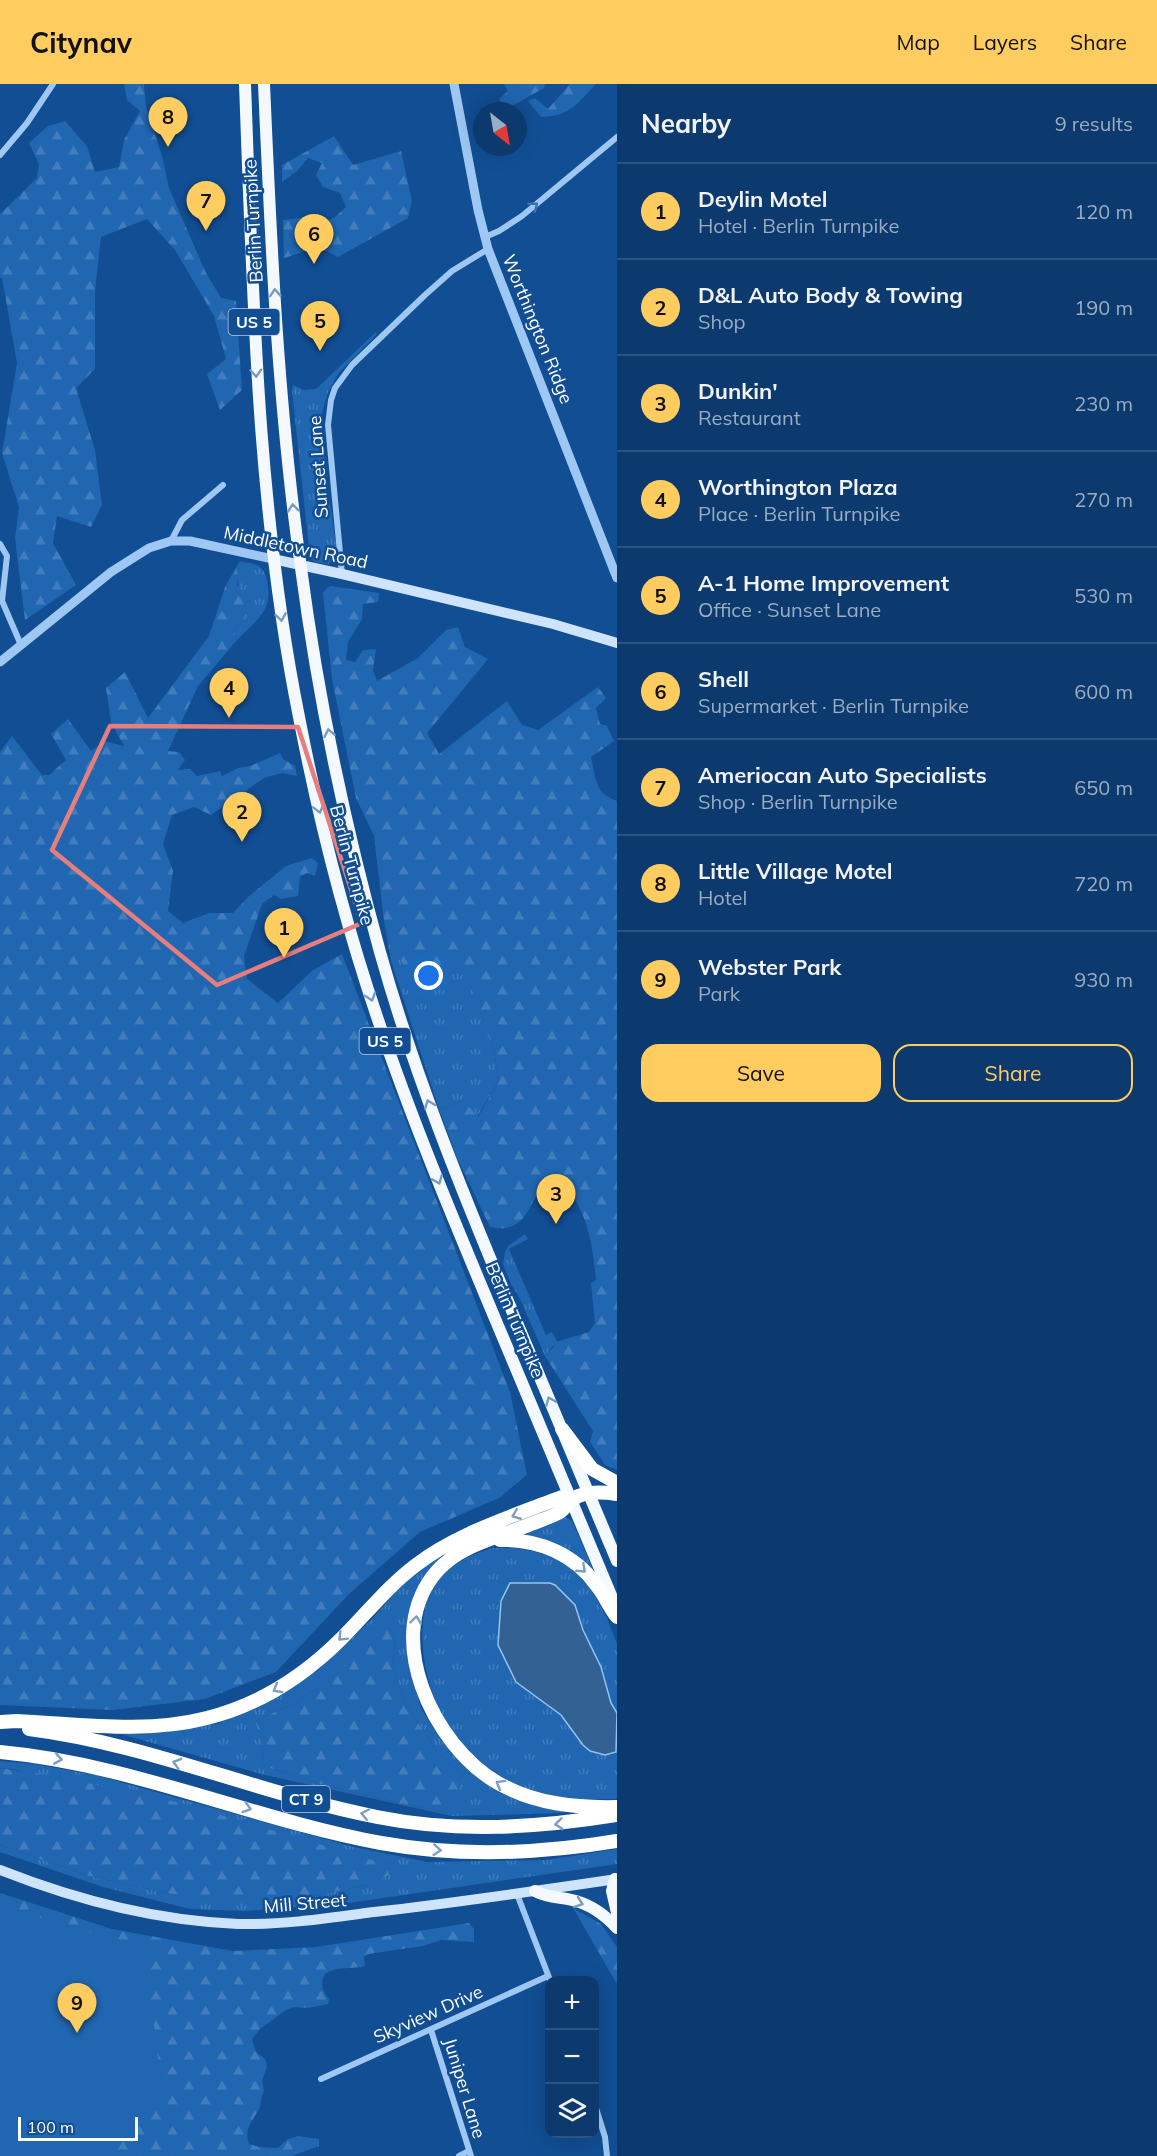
<!DOCTYPE html>
<meta charset="utf-8">
<style>
:root{--surface:#0d3a6e;--page:#164173;--text:#f1f3f6;--muted:#9aadc2;--line:#2d5481;--accent:#ffcc60}
body{margin:0;font-family:Mulish,sans-serif;background:var(--page);color:var(--text)}
.controls{position:absolute;right:18px;bottom:18px;display:grid;overflow:hidden;border-radius:12px;box-shadow:0 6px 24px #0002}
.controls button{width:54px;height:54px;display:grid;place-items:center;padding:0;border:0;border-bottom:2px solid var(--line);background:var(--surface);color:var(--text);font:30px sans-serif}
.compass{position:absolute;left:473px;top:18px;width:54px;height:54px;border-radius:50%;background:var(--surface);box-shadow:0 6px 24px #0002;rotate:149deg}
.scale{position:absolute;left:18px;bottom:15px;width:120px;box-sizing:border-box;padding-left:6px;border:3px solid #fff;border-top:0;font-size:16px;line-height:21px;white-space:nowrap;color:#fff;-webkit-text-stroke:4px #114e93;paint-order:stroke}
.you{position:absolute;left:429px;top:892px;width:21px;height:21px;margin:-15px;border:4px solid #fff;border-radius:50%;background:#1a73e8;box-shadow:0 0 0 9px #1a73e833}
.badge{display:grid;place-items:center;width:39px;height:39px;border-radius:50%;background:var(--accent);color:#111;font-size:20px;font-weight:700}
.pin{position:absolute;translate:-50% -50px;filter:drop-shadow(0 2px 3px #0008)}
.pin::after{content:'';position:absolute;top:32px;width:21px;height:18px;background:inherit;clip-path:polygon(0 0,100% 0,50% 100%)}
.list{margin:0;padding:0;list-style:none}
h2{display:flex;justify-content:space-between;align-items:center;height:78px;margin:0;padding:0 24px;font-size:26px}
h2 small{font-size:20px;font-weight:400;color:var(--muted)}
.list li{display:grid;grid-template-columns:39px 1fr auto;gap:18px;align-items:center;box-sizing:border-box;height:96px;padding:0 24px;border-top:2px solid var(--line)}
.list b{display:block;font-size:22px;white-space:nowrap}
.list p{margin:0;font-size:20px;white-space:nowrap;color:var(--muted)}
.list em{font-size:20px;font-style:normal;color:var(--muted)}
.actions{display:flex;gap:12px;padding:18px 24px}
.actions a{flex:1;padding:14px 0;border:2px solid var(--accent);border-radius:18px;text-align:center;font-size:21px;color:var(--accent)}
.actions .main{background:var(--accent);color:#111}
.icon{flex:none;width:33px;height:33px;fill:none;stroke:currentColor;stroke-width:2;stroke-linecap:round;stroke-linejoin:round}
.map{position:relative;flex:none;width:617px;height:2072px;overflow:hidden}
header{display:flex;align-items:center;gap:36px;box-sizing:border-box;height:84px;padding:0 30px;background:var(--accent);color:#111}
header strong{font-size:28px}
nav{display:flex;gap:33px;margin-inline-start:auto;font-size:21px}
main{display:flex}
aside{flex:1;background:var(--surface)}
.map>svg:first-child{display:block}
.grass{fill:url(#grass-tufts);fill-rule:evenodd}
.forest{fill:url(#forest-firs)}
.green{fill:#2066b0}
.water{fill:#346193;stroke:#90c3f6;stroke-width:1.5}
.lines{fill:none;stroke-linecap:round;stroke-linejoin:round}
.minor{stroke:#9ec7f3;stroke-width:6}
.tertiary{stroke:#9ec7f3;stroke-width:9}
.secondary{stroke:#cee4fd;stroke-width:10}
.trunk{stroke:#f4f9ff;stroke-width:12}
.motorway{stroke:#fff;stroke-width:14}
.oneway{stroke:#3b72b0}
.oneway2{stroke:#779bc4}
.oneway3{stroke:#7c9ec4}
.marked{fill:none;stroke:#e67e7e;stroke-width:4.5;stroke-linejoin:round}
.labels{text-anchor:middle;dominant-baseline:central;stroke-width:5;stroke-linejoin:round;paint-order:stroke}
.shield{fill:#114e93;stroke:#b8cadf;stroke-width:1.5}
.shield-label{font-size:16px;font-weight:bold;fill:#fff}
.street-label{font-size:18px;fill:#fff;stroke:#114e93}
</style>
<header>
<strong>Citynav</strong>
<nav><a>Map</a><a>Layers</a><a>Share</a></nav>
</header>
<main>
<div class="map">
<svg width="617" height="2072" viewBox="0 0 617 2072">
<defs>
<pattern id="grass-tufts" width="24" height="20" patternUnits="userSpaceOnUse" patternTransform="scale(1.5)"><rect width="24" height="20" fill="#2066b0"/><path d="M3 7l-1-3M5 7V3M7 7l1-3M15 17l-1-3M17 17v-4M19 17l1-3" fill="none" stroke="#417dbc"/></pattern>
<pattern id="forest-firs" width="22" height="20" patternUnits="userSpaceOnUse" patternTransform="scale(1.5)"><rect width="22" height="20" fill="#2066b0"/><path d="M5 1l3.5 6h-7zM16 11l3.5 6h-7z" fill="#417dbc"/></pattern>
</defs>
<rect width="100%" height="100%" fill="#114e93"/>
<path class="grass" d="M376,248L377,250L338,290L328,308L322,330L328,407L337,467L334,476L329,480L315,478L310,473L292,307L293,301L304,306L316,305Z
M240,477C255,480 264,480 267,497C274,527 256,536 237,556L234,547L242,536L236,483Z
M384,837L392,863L441,888L462,874L495,972L498,998L477,1033L463,1016L439,1025L391,877Z
M525,1150L528,1155L509,1165L546,1251L552,1248L556,1256L560,1259L553,1262L545,1272L520,1215L511,1200L503,1180L505,1168L508,1162Z
M565,1433L572,1437L594,1487L528,1453L526,1450Z
M493,1464H518L545,1470L571,1483L591,1505L607,1534L617,1560V1715C584,1715 549,1718 518,1702C500,1694 472,1673 459,1658C429,1624 409,1545 433,1503C446,1482 470,1470 493,1464Z
M440,1474L414,1510L408,1547L410,1588L421,1624L438,1652L477,1693L505,1710L561,1725L563,1729L452,1732L265,1691L103,1645L173,1647L216,1640L258,1624L317,1587L370,1537L414,1488ZM382,1540L395,1552L393,1585L407,1622L438,1669L462,1690L457,1699L450,1729C386,1716 323,1704 262,1681L263,1661L255,1637L298,1618L345,1583Z
M0,1677L34,1680L95,1691L354,1763L428,1778L546,1776L617,1765V1780L342,1820L244,1827L190,1825L103,1803L0,1768V1761L89,1792L177,1811L303,1814L367,1801L407,1783L368,1775L282,1751L12,1685L0,1684Z"/>
<path class="forest" d="M124,0H144L146,22L162,72L169,104L205,187L221,214L236,217L242,306L220,326L207,290L226,275L214,232L175,166L147,135L101,153L95,208V285L76,304L95,366L102,421L91,443L57,432L53,459L76,501L25,536L15,454L19,423L2,369L17,279L2,194H0V130L37,94L39,80L29,59L48,42L65,37L87,62L95,88L119,83L124,56L140,27L127,16Z
M504,0H545L544,4L506,25L499,15L508,7Z
M570,0H596C578,19 569,33 541,33L528,17L535,14L548,25Z
M334,52L353,81L401,67L412,117L408,134L338,173L319,163L284,174L283,136L307,133L319,139L334,134L346,123L340,109L323,103L316,91L322,79L308,74L297,87L282,98V81Z
M236,483L238,490L237,501L246,515L242,536L234,547L237,556L198,602L168,667L179,668L185,676L178,686L190,685L197,692L220,687L222,692L238,684L250,682L280,669L283,675L295,682L297,692L282,689L264,694L211,731L194,723L172,731L163,760L173,787L168,827L183,839L209,829H233L248,813L286,782L312,774L318,779L315,792L307,789L300,793L298,812L281,815L274,811L262,820L244,872L247,895L278,919L313,886L342,870L510,1308L527,1391L499,1414L420,1448L349,1510L276,1588L205,1615L113,1626L0,1621V668L12,652L42,691H49L66,676L51,650L68,635L91,667L104,657L124,662L111,638L106,604L125,588L148,634L209,552L225,503Z
M330,502L379,509L378,518L363,520L362,535L348,558L346,576L355,578L363,566L376,565L373,586L377,597L418,574L446,546L458,543L465,563L488,575L427,649L439,670L507,617L522,641L538,646L598,603L606,614L596,624L600,640L607,642L614,657L591,673C596,694 594,709 617,717V1386L605,1381L590,1358L593,1347L545,1272L559,1257L589,1248L595,1239L591,1199L596,1196C592,1159 589,1131 565,1102L535,1113C526,1134 516,1149 490,1143L457,1074L439,1025L463,1016L478,1033L498,998L495,972L462,875L441,888L408,887L392,863L384,837L374,752L356,714L332,595L323,508Z
M382,1539L395,1552L393,1585L407,1622L438,1669L462,1690L457,1699L462,1712L450,1729C386,1716 323,1704 262,1681L263,1661L255,1637L298,1618L345,1583Z
M0,1684L54,1692L181,1719L368,1775L408,1783L367,1801L303,1814L235,1818L177,1811L89,1792L0,1761Z
M0,1809L112,1845L233,1867L316,1863L469,1839L474,1845V1858L441,1856L423,1862L368,1870L364,1873L365,1882L362,1883L336,1885L326,1889C319,1898 322,1907 329,1915L328,1920L308,1924L294,1923L286,1926L260,1945L252,1955L256,1968L265,1975L267,1982L262,1997L264,2007C260,2014 262,2021 258,2027C251,2039 244,2046 249,2060L259,2063L278,2064L288,2055L298,2052L319,2055V2062L292,2072H0Z
M573,1824L601,1840L617,1863V1900Z"/>
<path class="green" d="M0,1820C47,1837 94,1851 144,1860L162,2007L90,2072H0Z"/>
<path class="water" d="M510,1499H550L555,1501L575,1521L583,1546L601,1583L611,1619L617,1629L616,1668L605,1671L590,1667L583,1661L561,1631L516,1598L498,1561L501,1517Z"/>
<g class="lines">
<path class="minor" d="M0,71L27,39L53,0
M485,153L499,147L522,132L617,53
M171,457L182,436L223,401
M0,460L7,472L2,517L21,561
M342,490L328,341L331,316L335,304L352,281L425,211L452,187L488,165
M517,1810L550,1896
M431,1946L471,2072
M321,1995L548,1892
M594,2018L605,2053L607,2072
M459,2072L469,2067"/>
<path class="tertiary" d="M454,0L478,126L488,165L617,494
M0,578L111,488L149,464L171,457H190L273,475"/>
<path class="secondary" d="M273,475L342,490L553,540L617,559
M0,1786C76,1816 156,1837 238,1840C284,1841 329,1834 374,1828C455,1819 536,1807 617,1795"/>
<path class="trunk" d="M245,0C253,212 257,424 299,633C320,742 348,851 385,956C418,1051 457,1144 496,1237C536,1332 576,1427 616,1523
M264,0C271,161 278,324 301,484C318,613 345,742 380,868C414,989 461,1105 510,1222C546,1307 582,1392 617,1477
M615,1795L612,1807L617,1829
M535,1807C548,1814 559,1813 572,1816C590,1820 605,1831 617,1844"/>
<path class="motorway" d="M562,1345L592,1385L617,1399
M617,1410C604,1408 584,1407 573,1415C568,1418 566,1424 560,1428C551,1433 541,1436 531,1440C500,1453 462,1460 438,1486C380,1550 433,1662 498,1699C535,1720 576,1724 617,1723
M500,1456C538,1455 575,1470 597,1502C605,1512 609,1523 617,1533
M0,1638L17,1637C80,1640 145,1650 207,1634C259,1621 304,1592 342,1554C366,1530 388,1502 416,1481C455,1451 505,1435 551,1417L562,1413L571,1416
M29,1645C148,1660 260,1710 377,1733C457,1749 537,1744 617,1731
M0,1668C131,1680 252,1735 381,1759C459,1773 539,1770 617,1757"/>
</g>
<defs><path id="oneway-chevron" d="M-2-3.5L2.5 0L-2 3.5" fill="none" stroke-width="1.6" stroke-linecap="round" stroke-linejoin="round" transform="scale(1.5)"/></defs>
<use class="oneway" href="#oneway-chevron" transform="translate(534 122) rotate(-38)"/>
<g class="oneway2">
<use href="#oneway-chevron" transform="translate(275 209) rotate(-94)"/>
<use href="#oneway-chevron" transform="translate(256 289) rotate(87)"/>
<use href="#oneway-chevron" transform="translate(293 424) rotate(-96)"/>
<use href="#oneway-chevron" transform="translate(281 533) rotate(81)"/>
<use href="#oneway-chevron" transform="translate(329 649) rotate(-102)"/>
<use href="#oneway-chevron" transform="translate(319 725) rotate(76)"/>
<use href="#oneway-chevron" transform="translate(371 913) rotate(72)"/>
<use href="#oneway-chevron" transform="translate(429 1020) rotate(-110)"/>
<use href="#oneway-chevron" transform="translate(438 1096) rotate(68)"/>
<use href="#oneway-chevron" transform="translate(550 1317) rotate(-113)"/>
<use href="#oneway-chevron" transform="translate(579 1819) rotate(19)"/>
</g>
<g class="oneway3">
<use href="#oneway-chevron" transform="translate(516 1431) rotate(158)"/>
<use href="#oneway-chevron" transform="translate(582 1485) rotate(43)"/>
<use href="#oneway-chevron" transform="translate(416 1536) rotate(-83)"/>
<use href="#oneway-chevron" transform="translate(342 1553) rotate(135)"/>
<use href="#oneway-chevron" transform="translate(277 1605) rotate(149)"/>
<use href="#oneway-chevron" transform="translate(58 1675) rotate(10)"/>
<use href="#oneway-chevron" transform="translate(177 1679) rotate(-164)"/>
<use href="#oneway-chevron" transform="translate(500 1700) rotate(-151)"/>
<use href="#oneway-chevron" transform="translate(247 1724) rotate(16)"/>
<use href="#oneway-chevron" transform="translate(365 1730) rotate(-168)"/>
<use href="#oneway-chevron" transform="translate(559 1740) rotate(174)"/>
<use href="#oneway-chevron" transform="translate(437 1766) rotate(5)"/>
</g>
<path class="marked" d="M110,642L298,643L362,839L217,901L52,766Z"/>
<g class="labels">
<g class="shield">
<rect x="228.5" y="225" width="51" height="26" rx="4.5"/>
<rect x="359.5" y="944" width="51" height="26" rx="4.5"/>
<rect x="282" y="1702" width="48" height="26" rx="4.5"/>
</g>
<g class="shield-label">
<text x="254" y="238">US 5</text>
<text x="385" y="957">US 5</text>
<text x="306" y="1715">CT 9</text>
</g>
<g class="street-label">
<text transform="translate(253 137) rotate(-93)">Berlin Turnpike</text>
<text transform="translate(538 245) rotate(68)">Worthington Ridge</text>
<text transform="translate(318 383) rotate(-94)">Sunset Lane</text>
<text transform="translate(296 463) rotate(12)">Middletown Road</text>
<text transform="translate(352 781) rotate(75)">Berlin Turnpike</text>
<text transform="translate(515 1236) rotate(67)">Berlin Turnpike</text>
<text transform="translate(305 1819) rotate(-5)">Mill Street</text>
<text transform="translate(428 1930) rotate(-24)">Skyview Drive</text>
<text transform="translate(465 2004) rotate(73)">Juniper Lane</text>
</g>
</g>
</svg>
<div class="controls">
<button>+</button>
<button>−</button>
<button><svg class="icon" aria-label="layers" viewBox="0 0 24 24"><path d="M12 4l9 5-9 5-9-5zM3 14l9 5 9-5"/></svg></button>
</div>
<svg class="compass" viewBox="-18 -18 36 36"><path d="M0-13l5 13h-10z" fill="#e53935"/><path d="M0 13l5-13h-10z" fill="#9aadc2"/></svg>
<div class="scale">100 m</div>
<div class="you"></div>
<div class="pin badge" style="left:284px;top:874px">1</div>
<div class="pin badge" style="left:242px;top:758px">2</div>
<div class="pin badge" style="left:556px;top:1140px">3</div>
<div class="pin badge" style="left:229px;top:634px">4</div>
<div class="pin badge" style="left:320px;top:267px">5</div>
<div class="pin badge" style="left:314px;top:180px">6</div>
<div class="pin badge" style="left:206px;top:147px">7</div>
<div class="pin badge" style="left:168px;top:63px">8</div>
<div class="pin badge" style="left:77px;top:1949px">9</div>
</div>
<aside>
<h2>Nearby<small>9 results</small></h2>
<ul class="list">
<li><span class="badge">1</span><div><b>Deylin Motel</b><p>Hotel · Berlin Turnpike</p></div><em>120 m</em></li>
<li><span class="badge">2</span><div><b>D&amp;L Auto Body &amp; Towing</b><p>Shop</p></div><em>190 m</em></li>
<li><span class="badge">3</span><div><b>Dunkin'</b><p>Restaurant</p></div><em>230 m</em></li>
<li><span class="badge">4</span><div><b>Worthington Plaza</b><p>Place · Berlin Turnpike</p></div><em>270 m</em></li>
<li><span class="badge">5</span><div><b>A-1 Home Improvement</b><p>Office · Sunset Lane</p></div><em>530 m</em></li>
<li><span class="badge">6</span><div><b>Shell</b><p>Supermarket · Berlin Turnpike</p></div><em>600 m</em></li>
<li><span class="badge">7</span><div><b>Ameriocan Auto Specialists</b><p>Shop · Berlin Turnpike</p></div><em>650 m</em></li>
<li><span class="badge">8</span><div><b>Little Village Motel</b><p>Hotel</p></div><em>720 m</em></li>
<li><span class="badge">9</span><div><b>Webster Park</b><p>Park</p></div><em>930 m</em></li>
</ul>
<div class="actions"><a class="main">Save</a><a>Share</a></div>
</aside>
</main>
